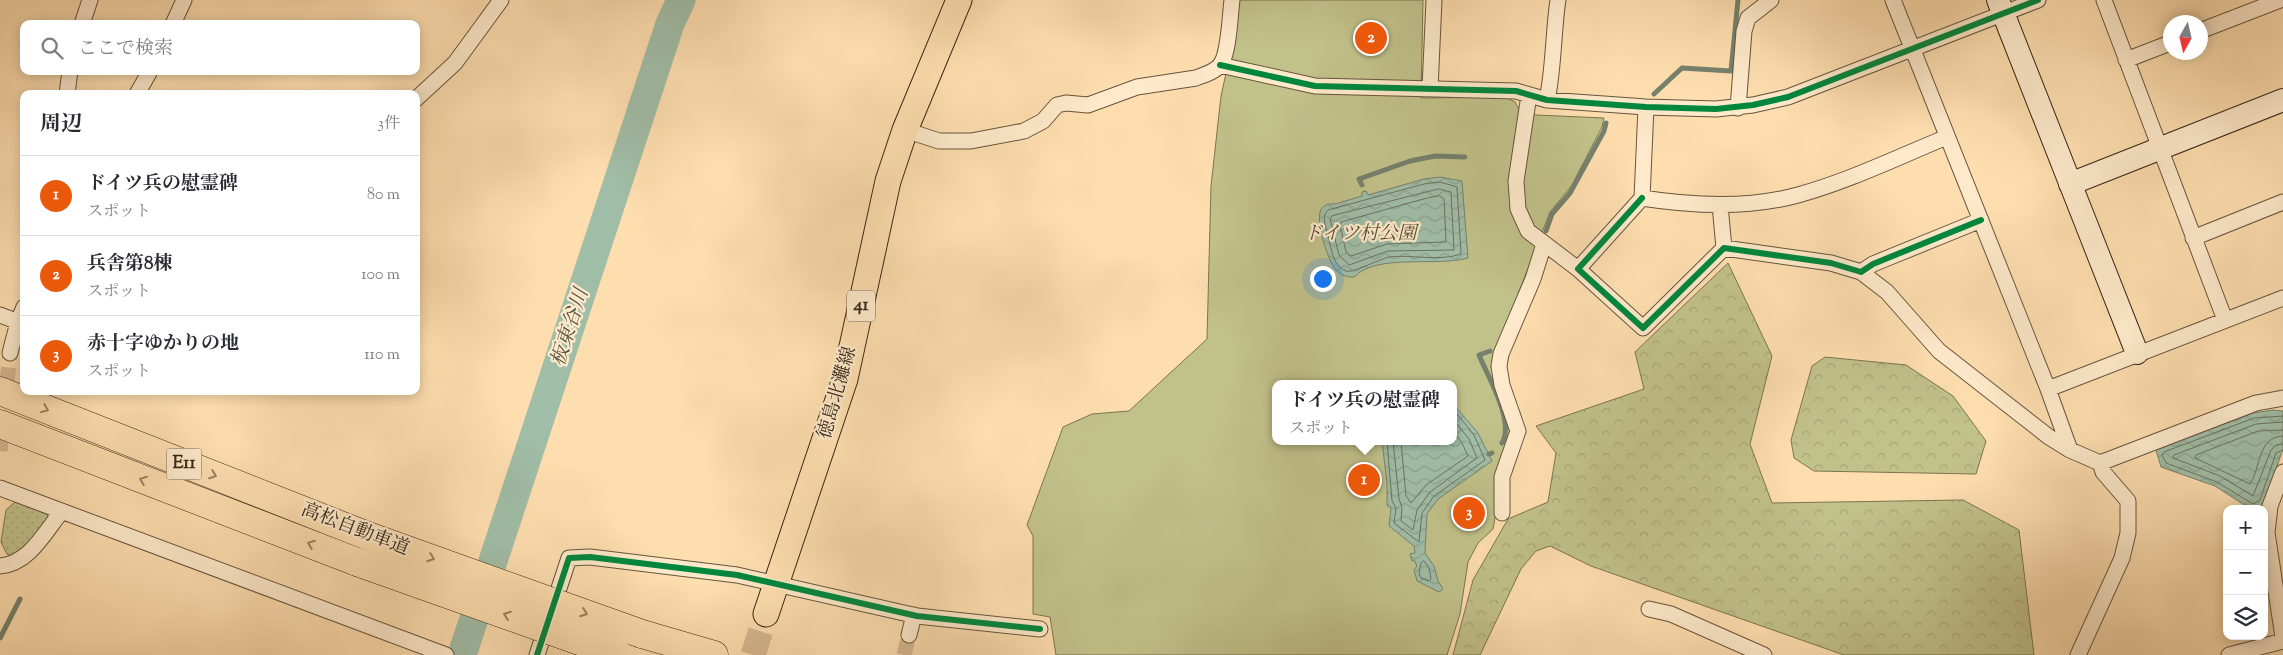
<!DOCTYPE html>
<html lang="ja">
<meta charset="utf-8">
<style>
:root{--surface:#fff;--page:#f7f7f7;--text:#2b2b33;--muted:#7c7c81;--line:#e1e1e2;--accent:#ea580c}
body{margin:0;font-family:"Sorts Mill Goudy","Noto Serif JP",serif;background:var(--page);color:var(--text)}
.controls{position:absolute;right:15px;bottom:15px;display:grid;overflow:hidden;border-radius:10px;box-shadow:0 2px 12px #0003}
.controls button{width:45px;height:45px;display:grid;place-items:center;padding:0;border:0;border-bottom:1px solid var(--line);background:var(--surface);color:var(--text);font:25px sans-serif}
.compass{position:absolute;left:2163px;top:15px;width:45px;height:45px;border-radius:50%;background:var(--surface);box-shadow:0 2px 12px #0003;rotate:188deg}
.you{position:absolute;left:1322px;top:278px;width:18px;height:18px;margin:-12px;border:4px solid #fff;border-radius:50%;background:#1a73e8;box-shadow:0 0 0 8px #1a73e833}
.badge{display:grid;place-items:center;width:32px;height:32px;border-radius:50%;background:var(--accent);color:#fff;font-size:16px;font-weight:700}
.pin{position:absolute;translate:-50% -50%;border:2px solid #fff;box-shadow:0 1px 5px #0006}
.popup{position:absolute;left:1272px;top:380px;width:185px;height:65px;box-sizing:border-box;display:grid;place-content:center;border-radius:10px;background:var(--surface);filter:drop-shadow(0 1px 4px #0005);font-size:16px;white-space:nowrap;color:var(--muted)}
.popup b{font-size:19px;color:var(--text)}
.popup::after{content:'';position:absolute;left:50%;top:100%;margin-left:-10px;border:10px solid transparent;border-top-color:var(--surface)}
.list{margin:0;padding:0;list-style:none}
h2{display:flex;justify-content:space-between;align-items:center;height:65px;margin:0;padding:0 20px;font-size:21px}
h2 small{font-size:16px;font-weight:400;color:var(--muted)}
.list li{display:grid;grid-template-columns:32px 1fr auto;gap:15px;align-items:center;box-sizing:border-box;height:80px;padding:0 20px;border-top:1px solid var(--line)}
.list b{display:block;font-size:19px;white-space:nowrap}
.list p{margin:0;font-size:16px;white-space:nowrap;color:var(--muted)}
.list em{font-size:16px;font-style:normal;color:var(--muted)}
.icon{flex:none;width:28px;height:28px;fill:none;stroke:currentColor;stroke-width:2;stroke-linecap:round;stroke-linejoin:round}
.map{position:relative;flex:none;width:2283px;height:655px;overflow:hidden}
.search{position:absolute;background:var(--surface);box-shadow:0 2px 12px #0003;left:20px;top:20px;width:400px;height:55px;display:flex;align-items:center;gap:12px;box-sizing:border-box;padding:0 18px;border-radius:10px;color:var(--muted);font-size:19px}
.panel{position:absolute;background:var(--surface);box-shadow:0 2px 12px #0003;left:20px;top:90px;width:400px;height:305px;border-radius:10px}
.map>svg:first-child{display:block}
.forest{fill:url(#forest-crowns);stroke:#7c7450}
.park{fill:#c1c18a;stroke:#7c7450;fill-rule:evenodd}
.garden{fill:url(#garden-dots);stroke:#7c7450}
.water{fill:url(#water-waves);stroke:#76816d}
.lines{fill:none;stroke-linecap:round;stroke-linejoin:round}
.shore{stroke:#6b725f;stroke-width:1}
.stream{stroke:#76816d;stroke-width:5}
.river{stroke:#a0bda7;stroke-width:29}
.street-tunnel{stroke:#d6b991;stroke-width:15;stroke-dasharray:15 8;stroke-linecap:butt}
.primary-tunnel{stroke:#d6b991;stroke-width:25;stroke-dasharray:25 12;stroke-linecap:butt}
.street-casing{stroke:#68543d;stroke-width:17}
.secondary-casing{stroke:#362617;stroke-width:24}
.primary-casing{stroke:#362617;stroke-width:27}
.highway-casing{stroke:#362617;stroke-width:29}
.street{stroke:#feeacb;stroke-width:15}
.secondary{stroke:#feeacb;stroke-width:22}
.primary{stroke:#fedeaf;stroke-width:25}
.highway{stroke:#fedeaf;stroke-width:28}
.highway-bridge-casing{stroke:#362617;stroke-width:29;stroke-linecap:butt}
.highway-bridge{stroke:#fedeaf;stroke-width:28}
.cycleway-casing{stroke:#feeacb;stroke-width:9}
.cycleway{stroke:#00873e;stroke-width:6}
.oneway{stroke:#9a8263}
.labels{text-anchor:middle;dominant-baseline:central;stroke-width:4.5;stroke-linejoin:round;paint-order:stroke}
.shield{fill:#feeacb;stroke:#72614d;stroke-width:1}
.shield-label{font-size:18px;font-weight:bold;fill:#362617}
.park-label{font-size:19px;font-style:italic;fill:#594d34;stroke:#feeacb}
.street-label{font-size:19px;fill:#362617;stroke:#feeacb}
.water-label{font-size:20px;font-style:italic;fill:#565342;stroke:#feeacb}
</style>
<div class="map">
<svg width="2283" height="655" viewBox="0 0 2283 655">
<defs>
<pattern id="forest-crowns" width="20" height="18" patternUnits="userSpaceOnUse" patternTransform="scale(1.25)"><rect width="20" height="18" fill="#c1c18a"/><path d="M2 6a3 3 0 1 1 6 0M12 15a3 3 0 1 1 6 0" fill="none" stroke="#a6a676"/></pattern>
<pattern id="garden-dots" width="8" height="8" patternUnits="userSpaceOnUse" patternTransform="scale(1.25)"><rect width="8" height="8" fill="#c1c18a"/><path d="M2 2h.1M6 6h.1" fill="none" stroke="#a6a676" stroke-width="1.8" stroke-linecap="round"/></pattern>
<pattern id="water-waves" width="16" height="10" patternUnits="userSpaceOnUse" patternTransform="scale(1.25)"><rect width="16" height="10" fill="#a0bda7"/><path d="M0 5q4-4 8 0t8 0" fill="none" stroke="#8aa28f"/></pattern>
</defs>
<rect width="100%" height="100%" fill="#fedeaf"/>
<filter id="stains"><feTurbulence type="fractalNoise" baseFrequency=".004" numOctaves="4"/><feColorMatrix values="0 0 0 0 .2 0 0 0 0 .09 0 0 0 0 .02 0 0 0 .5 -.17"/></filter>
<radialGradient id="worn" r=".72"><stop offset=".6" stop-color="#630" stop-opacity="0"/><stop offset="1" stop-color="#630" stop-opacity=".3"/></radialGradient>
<path class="forest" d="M1728,263L1772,356L1750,444L1772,503L1963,500L2019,530L2034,655H1844L1591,566L1550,546L1536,551L1521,569L1480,655H1453L1473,580L1508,519L1548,502L1556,453L1536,426L1644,389L1635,352Z
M1825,357L1906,365L1953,396L1986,441L1976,474L1814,471L1794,458L1791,440L1812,366Z"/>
<path class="park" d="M1238,0H1423L1421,98L1505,97L1515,102L1520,111L1536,115L1604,118L1602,127L1572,185L1550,212L1492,361L1491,367L1511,428L1493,529L1478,543L1468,562L1460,614L1447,655H1056L1050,617L1033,614V536L1027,525L1063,427L1092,414L1129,411L1207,339L1211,186L1221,96L1230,55ZM1275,384H1453V441H1275Z"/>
<path class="garden" d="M15,502L47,514L48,518L26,547L12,556L7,554L1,542L6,510Z"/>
<path class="water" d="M1440,177L1462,181L1468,258C1436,267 1377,253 1354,277C1347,277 1342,276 1336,270C1328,262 1315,220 1321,210C1322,207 1325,206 1327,204H1335L1362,196V192L1366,191L1368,195L1424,179Z
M1453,404L1478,433L1492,461L1438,499L1427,514L1425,553L1434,566L1438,581L1443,589L1439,592L1417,581L1414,570L1417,566L1414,560L1412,561L1410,554L1415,553L1414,546L1389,526L1391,508L1387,505V483L1382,441H1453Z
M2273,410L2283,411V449L2263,506L2249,508L2215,486L2161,467L2156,450L2253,413Z"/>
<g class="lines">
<path class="shore" d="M1440,182L1457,187L1461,254C1438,262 1412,254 1389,257C1380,259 1351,274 1346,271C1332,265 1331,247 1328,235C1326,227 1321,217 1328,210L1424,184Z
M1439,189L1451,192L1454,250L1388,251L1349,265L1339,255L1330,219L1332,216Z
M1440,196L1444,199L1446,242L1387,244L1351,256L1346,252L1340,225L1341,222L1427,198Z
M2283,416L2254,418L2164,452L2162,455L2166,463L2217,482L2253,504L2260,500L2276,453L2283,450
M2283,422L2256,424L2174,455L2173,458L2220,476L2253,496L2271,450L2276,445L2283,444
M2283,430L2258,431L2196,455L2195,458L2250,484C2261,468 2257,437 2283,436
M1387,441L1392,501L1396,508L1394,523L1419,542L1422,513L1434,496L1485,460L1474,435L1453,409
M1393,441L1399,499L1402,507L1401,521L1413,530L1417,510L1430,492L1477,458L1469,439L1453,419
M1401,441L1406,496L1411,503L1426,485L1468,456L1462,443L1453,431
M1424,561L1429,568L1431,579L1429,581L1421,578L1419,574L1421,563Z"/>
<path class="stream" d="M1654,94L1682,68L1731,71L1738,0
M1362,185L1359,179L1410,161L1435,156L1465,157
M1546,231L1552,214L1570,193L1604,131L1606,123
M1490,351L1479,355C1488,377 1515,422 1502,443
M1489,454L1492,453
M0,638L20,599"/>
<path class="river" d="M462,655L670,24L681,0"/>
<path class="street-tunnel" d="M0,451L10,353
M904,655L909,635"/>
<path class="primary-tunnel" d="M753,655L766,614"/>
<g class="street-casing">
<path id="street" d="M1893,0L2048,389L2070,450
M2104,0L2225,320
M82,24L90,0
M173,24L184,0
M2200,31L2280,0
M2126,60L2170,43
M1220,65L1315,86L1516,91L1547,100L1646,107L1716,109L1753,105L1788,97L2038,0
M1430,89L1434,0
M67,94L70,71
M137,94L150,71
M1529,95L1516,181L1518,209L1528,231L1578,269
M416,99L455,63L501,0
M1547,100C1554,67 1553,33 1558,0
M1646,107L1642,198C1693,206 1747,209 1798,195C1849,181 1898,157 1947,137
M1738,108L1744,31L1748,18L1771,0
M905,130L939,141H971L1024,131L1043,121L1057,105L1066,103L1088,105L1137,87L1196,78C1203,75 1215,72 1220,65C1229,55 1230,14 1232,0
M1642,198L1578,269L1643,328L1724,248L1831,263L1861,272L1873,264L1981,220
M1720,205L1724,248
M2193,238L2283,202
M1861,272L1887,292L1939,351L2049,437L2070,450L2100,463L2256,403L2283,398
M0,315L24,324
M10,353L18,322L24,307
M2048,389L2283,298
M2283,472L2270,506L2267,533L2283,637
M0,488L446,655
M1502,513V477L1518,431L1502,385L1499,366L1501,354L1533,279L1544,244
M0,566C29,564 45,532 62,511
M1649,609L1671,614L1764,655
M909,635L914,615
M537,655L569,558L590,557L737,575L917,616L1040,629
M2078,655L2122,558L2128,533V501L2103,472L2100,463
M2229,655L2283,641"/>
</g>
<g class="secondary-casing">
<path id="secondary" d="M1998,0L2137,353
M2070,184L2283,100"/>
</g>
<g class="primary-casing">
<path id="primary" d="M766,614L845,379L888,181L905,130L959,0"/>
</g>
<g class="highway-casing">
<path id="highway" d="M0,391L368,536
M0,424L357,562
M642,634L714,655"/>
</g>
<use href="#street" class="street"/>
<use href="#secondary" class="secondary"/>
<use href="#primary" class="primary"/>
<use href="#highway" class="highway"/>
<g class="highway-bridge-casing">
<path id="highway-bridge" d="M368,536L642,634
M357,562L619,655"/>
</g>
<use href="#highway-bridge" class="highway-bridge"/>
<g class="cycleway-casing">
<path id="cycleway" d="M1220,65L1315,86L1516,91L1547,100L1646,107L1716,109L1753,105L1788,97L2038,0
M1642,198L1578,269L1643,328L1724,248L1831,263L1861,272L1873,264L1981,220
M537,655L569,558L590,557L737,575L917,616L1040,629"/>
</g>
<use href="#cycleway" class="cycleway"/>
</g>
<defs><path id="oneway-chevron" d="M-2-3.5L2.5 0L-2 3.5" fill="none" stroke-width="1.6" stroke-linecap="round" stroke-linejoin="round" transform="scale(1.25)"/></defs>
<g class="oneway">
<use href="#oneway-chevron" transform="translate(45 409) rotate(22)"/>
<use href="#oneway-chevron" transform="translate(213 475) rotate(21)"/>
<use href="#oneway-chevron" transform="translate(143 480) rotate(-159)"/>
<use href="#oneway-chevron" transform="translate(311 544) rotate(-159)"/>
<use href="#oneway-chevron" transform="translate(431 558) rotate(20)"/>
<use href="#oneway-chevron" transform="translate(584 613) rotate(20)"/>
<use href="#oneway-chevron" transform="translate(507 615) rotate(-160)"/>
</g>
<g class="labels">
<g class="shield">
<rect x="847" y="290.5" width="28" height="31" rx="4"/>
<rect x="166.5" y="448.5" width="35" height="31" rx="4"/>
</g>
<g class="shield-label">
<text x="861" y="306">41</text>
<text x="184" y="464">E11</text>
</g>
<g class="park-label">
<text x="1360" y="234">ドイツ村公園</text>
</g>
<g class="street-label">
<text transform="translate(838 393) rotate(-74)">徳島北灘線</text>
<text transform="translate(355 530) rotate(21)">高松自動車道</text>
</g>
<g class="water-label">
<text transform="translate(571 328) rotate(-72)">板東谷川</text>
</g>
</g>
<rect width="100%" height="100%" filter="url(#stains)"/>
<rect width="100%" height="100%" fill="url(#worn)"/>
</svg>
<div class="controls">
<button>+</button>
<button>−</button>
<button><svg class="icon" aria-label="layers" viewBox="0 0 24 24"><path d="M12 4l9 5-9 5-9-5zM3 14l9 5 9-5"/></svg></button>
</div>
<svg class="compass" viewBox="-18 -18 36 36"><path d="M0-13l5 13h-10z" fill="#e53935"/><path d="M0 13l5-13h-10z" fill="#7c7c81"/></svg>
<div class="you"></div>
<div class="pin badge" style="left:1364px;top:480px">1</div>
<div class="popup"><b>ドイツ兵の慰霊碑</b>スポット</div>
<div class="pin badge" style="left:1371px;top:38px">2</div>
<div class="pin badge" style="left:1469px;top:513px">3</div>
<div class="search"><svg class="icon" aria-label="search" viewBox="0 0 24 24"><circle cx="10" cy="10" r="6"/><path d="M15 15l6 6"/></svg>ここで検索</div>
<section class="panel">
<h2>周辺<small>3件</small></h2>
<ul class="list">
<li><span class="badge">1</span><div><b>ドイツ兵の慰霊碑</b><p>スポット</p></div><em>80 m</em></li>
<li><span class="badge">2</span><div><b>兵舎第8棟</b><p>スポット</p></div><em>100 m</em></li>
<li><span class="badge">3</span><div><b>赤十字ゆかりの地</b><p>スポット</p></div><em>110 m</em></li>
</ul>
</section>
</div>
